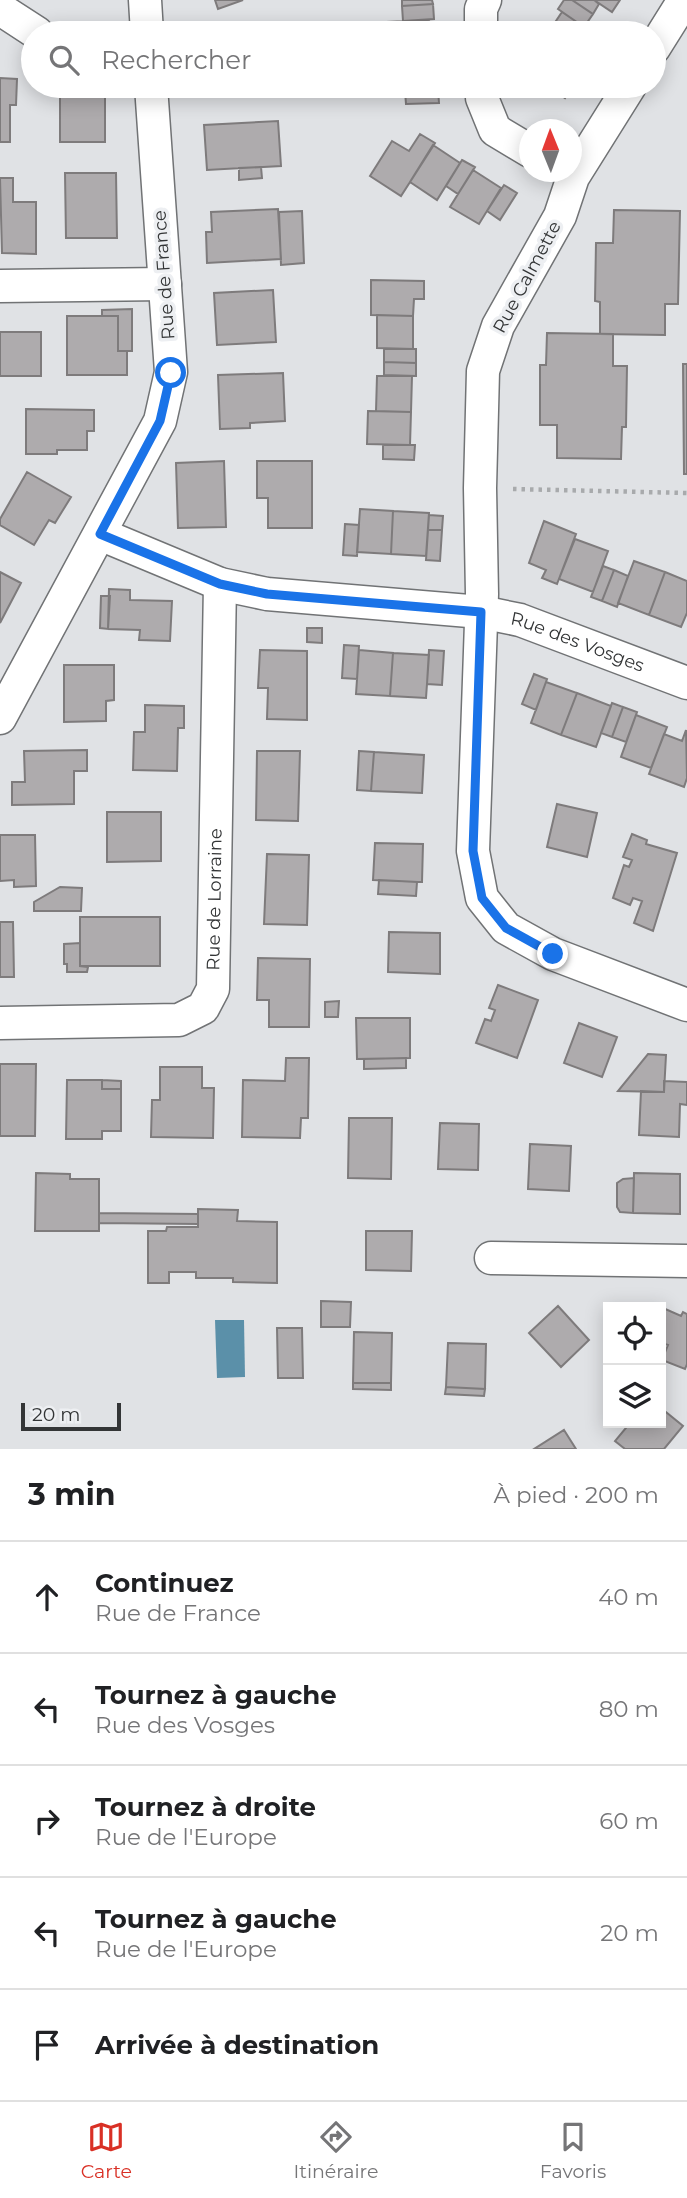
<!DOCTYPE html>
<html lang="fr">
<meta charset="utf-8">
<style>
:root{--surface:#fff;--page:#f2f2f2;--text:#202124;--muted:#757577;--line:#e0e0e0;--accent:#d93025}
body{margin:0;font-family:Montserrat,sans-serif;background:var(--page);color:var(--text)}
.controls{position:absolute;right:21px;bottom:21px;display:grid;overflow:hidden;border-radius:0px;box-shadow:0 4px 18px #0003}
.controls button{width:63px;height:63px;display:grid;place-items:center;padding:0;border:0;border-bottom:2px solid var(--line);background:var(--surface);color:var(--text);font:35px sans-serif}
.compass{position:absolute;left:519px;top:119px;width:63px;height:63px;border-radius:50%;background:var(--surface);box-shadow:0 4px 18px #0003;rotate:359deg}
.scale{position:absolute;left:21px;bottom:18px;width:100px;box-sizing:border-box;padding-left:7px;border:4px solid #333536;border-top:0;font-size:19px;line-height:24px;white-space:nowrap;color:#333536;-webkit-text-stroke:5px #edeff2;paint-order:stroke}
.stop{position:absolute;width:21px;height:21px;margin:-16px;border:5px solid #1a73e8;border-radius:50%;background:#fff}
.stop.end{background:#1a73e8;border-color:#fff;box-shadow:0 2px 7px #0008}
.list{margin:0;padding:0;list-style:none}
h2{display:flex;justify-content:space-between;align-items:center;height:91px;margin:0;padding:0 28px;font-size:30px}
h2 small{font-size:23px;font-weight:400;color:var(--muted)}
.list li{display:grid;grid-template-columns:46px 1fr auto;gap:21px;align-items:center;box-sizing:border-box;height:112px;padding:0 28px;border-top:2px solid var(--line)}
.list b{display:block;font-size:26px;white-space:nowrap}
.list p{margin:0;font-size:23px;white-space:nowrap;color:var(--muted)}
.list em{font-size:23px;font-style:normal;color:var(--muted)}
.icon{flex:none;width:38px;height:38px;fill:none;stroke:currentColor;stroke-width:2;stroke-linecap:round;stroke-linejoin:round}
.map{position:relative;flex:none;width:687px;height:1449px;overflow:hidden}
.search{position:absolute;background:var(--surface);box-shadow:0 4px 18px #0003;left:21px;right:21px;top:21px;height:77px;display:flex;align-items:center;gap:18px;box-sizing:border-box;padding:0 24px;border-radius:38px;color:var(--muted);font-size:26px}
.sheet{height:651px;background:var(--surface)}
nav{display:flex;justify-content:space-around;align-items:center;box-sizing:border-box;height:98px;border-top:2px solid var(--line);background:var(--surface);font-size:19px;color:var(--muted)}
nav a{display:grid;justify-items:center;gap:4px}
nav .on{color:var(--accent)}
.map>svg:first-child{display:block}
.water{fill:#5b90a9}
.building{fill:#aeabad;stroke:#7e7b7c;stroke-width:2}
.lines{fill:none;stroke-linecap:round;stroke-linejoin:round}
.minor-casing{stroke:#717375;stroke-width:35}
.path{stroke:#a8aaac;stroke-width:4.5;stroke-dasharray:3.5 5;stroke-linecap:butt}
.minor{stroke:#fff;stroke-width:32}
.route{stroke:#1a73e8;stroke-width:9}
.labels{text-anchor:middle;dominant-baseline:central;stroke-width:7;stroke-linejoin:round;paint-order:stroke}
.street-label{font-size:18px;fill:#333536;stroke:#edeff2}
</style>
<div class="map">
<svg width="687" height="1449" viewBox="0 0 687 1449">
<rect width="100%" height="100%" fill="#e0e2e5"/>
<path class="water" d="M215,1320H244L245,1377L217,1378Z"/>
<path class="building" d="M215,0H243L218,9Z
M402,0H432L433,4L402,6Z
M564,0H572L593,14L584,27L558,9Z
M572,0H594L599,4L593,14Z
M594,0H620L612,12Z
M433,4L434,19L403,21L402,6Z
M562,12L584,27L595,33H548Z
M429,20L430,33H388L387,22Z
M265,23L269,33H236Z
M0,78L17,79L16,105H10V142H0Z
M60,86H105V142H60Z
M391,86H433V89L391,91Z
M547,86H573L565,98Z
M438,89L439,103L406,104L405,91Z
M278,121L281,166L207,170L204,125Z
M420,134L435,143L401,196L370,176L392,141L409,151Z
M433,145L460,163L437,200L410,182Z
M462,160L475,167L458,194L446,186Z
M261,167L262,178L239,180V168Z
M473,170L501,188L479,224L450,207Z
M65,173H116L117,238H66Z
M0,178H13V202H36V254L2,253Z
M504,185L517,193L500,220L487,211Z
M278,209L281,259L207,263L206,232H212L211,212Z
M614,210L680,211L678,304H665V335L600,334V302L595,301L596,243H613Z
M302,211L304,263L281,265L279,212Z
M371,280L424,281V299H414L413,316L371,315Z
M273,290L276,342L217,345L214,293Z
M132,309V351H118V316H102V310Z
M377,315L413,316V349L377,348Z
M67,316H118V351H127V375H67Z
M0,332H41V376H0Z
M547,333L613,334V366H627L626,427H622L621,459L557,458V425H540V365H546Z
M384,349H416V363L384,362Z
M384,362L416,363V376L384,375Z
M683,364H687V474H684Z
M283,373L285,421L250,423V428L220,429L218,375Z
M377,376H412L411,412L376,411Z
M26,409L94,410V431H87V450H57V454H26Z
M368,411L411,412L410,445L367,444Z
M383,445H415L414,460L383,459Z
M224,461L226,527L178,528L176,463Z
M257,461H312V528H268V498H257Z
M27,472L71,497L55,523L49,520L34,545L0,525V519Z
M360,509L393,511L391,554L357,552Z
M393,511L429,513L426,556L391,554Z
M429,515L443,516L442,530H428Z
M544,521L576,534L557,584L542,578L546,570L529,563Z
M345,524L359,525L357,556L343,555Z
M428,530H442L440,561L426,560Z
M575,539L608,551L593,592L559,579Z
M634,561L665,572L649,615L618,603Z
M603,566L614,570L602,601L591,597Z
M614,570L628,576L617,607L602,601Z
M0,572L21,583L0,623Z
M665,572L687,581V613L681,627L649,615Z
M109,589L130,590V600L172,601L170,641L139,640L140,630L108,629Z
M101,596H110L108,629L100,628Z
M307,628H322V643L307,642Z
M344,645L359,646L357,679L342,678Z
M260,650L307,651V720L267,719L268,688H258Z
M359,650L393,653L390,696L356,694Z
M429,650L444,651L442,685L427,684Z
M393,653L429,655L426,698L390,696Z
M64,665H114V700L106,701V721L64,722Z
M534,674L547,679L536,710L522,704Z
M546,682L577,693L561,735L531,723Z
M577,693L611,706L596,747L561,735Z
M612,703L623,707L612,737L601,733Z
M145,705L184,706V728H178L177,771L133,770L134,732H145Z
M623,707L637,712L626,742L612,737Z
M636,715L667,727L651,768L621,757Z
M686,730L687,778L684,787L649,774L664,734L682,741Z
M87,750V771H74V804L12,805V782H25L24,751Z
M257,751H300L298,821L256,820Z
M359,751L374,752L371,791L357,790Z
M374,752L424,755L422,793L371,791Z
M557,804L597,813L587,857L547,847Z
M107,812H161V861L107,862Z
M632,834L647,840L646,844L677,853L653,931L634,923L642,901L633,898L630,905L613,898L624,865L629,867L632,860L623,857Z
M0,835H35L36,886L14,887V880L0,881Z
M375,843L423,844L422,882L373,880Z
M267,854L309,855L307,925L264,924Z
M379,880L417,882L416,896L378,894Z
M60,887L82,888L81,911H34V902Z
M80,917H160V966H80Z
M0,922H13L14,977H0Z
M389,932L440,933V974L388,972Z
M80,943V966L88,967L87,972H67V964H64V944Z
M258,958L310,959L309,1027H269V1000H257Z
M498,985L538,1000L517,1058L476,1043L485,1019L491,1021L495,1010L489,1008Z
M339,1001L338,1017H325V1002Z
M356,1018H410V1058L357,1059Z
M579,1023L617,1037L602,1077L564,1063Z
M648,1054L666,1055L664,1092L618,1091Z
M286,1058H309L308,1118H301L300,1138L242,1137L243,1080L285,1081Z
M406,1058V1068L364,1069V1059Z
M0,1064H36L35,1136H0Z
M160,1067H202V1088H214L213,1138L151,1137L152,1100H160Z
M67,1080H102V1089H121V1131H102V1139H66Z
M102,1080L121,1081V1089H102Z
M664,1081L687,1082V1105L680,1104L679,1137L639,1135L641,1091L664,1092Z
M349,1118H392L391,1179L348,1178Z
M440,1123L479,1124L478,1170L438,1169Z
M530,1144L571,1146L569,1191L528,1189Z
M36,1173L70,1174V1179H99V1231H35Z
M634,1173L680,1174V1214L633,1213Z
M634,1178L633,1213L620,1212L617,1207V1183L623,1179Z
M198,1209L238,1210L237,1221L277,1222V1283L233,1282V1278H196V1272H169V1283H148V1231H166L167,1227H198Z
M99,1213L198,1214V1224L99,1223Z
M366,1231H412L411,1271L366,1270Z
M321,1301L351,1302L350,1327H321Z
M558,1306L589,1340L561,1367L529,1333Z
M663,1308L681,1316L683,1312L687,1314V1364L685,1369L662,1360L668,1345L661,1343V1313Z
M277,1328H302L303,1378H278Z
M354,1332L392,1333L391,1383H353Z
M448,1343L486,1344L485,1389L446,1387Z
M353,1383H391V1390L353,1389Z
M446,1387L485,1389L484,1396L445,1394Z
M661,1408L683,1426L664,1449H625L615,1441L630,1423H661Z
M564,1430L576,1449H534Z"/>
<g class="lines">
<g class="minor-casing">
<g id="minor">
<path d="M145,0L147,33"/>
<path d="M0,9L37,33"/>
<path d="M481,33V9L485,0"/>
<path d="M654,48L684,0"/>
<path d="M482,86V98L495,130L530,151"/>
<path d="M630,86L573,177L560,216L498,326L483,371L480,488L482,594L473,851L482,898L506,928L553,954L687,1005"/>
<path d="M0,286L165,284"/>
<path id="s1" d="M100,534L220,584L267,594L481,612L520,620L687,683"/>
<path d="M0,718L160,421L171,372L151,86"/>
<path id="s2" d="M0,1023L179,1020L203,1008L213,989L220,584"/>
<path d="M491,1258L687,1261"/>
</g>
</g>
<path class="path" d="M513,489L687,493"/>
<use href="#minor" class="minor"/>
</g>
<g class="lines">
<path class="route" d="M171,373L160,421L100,534L220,584L267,594L481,612L473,851L482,898L506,928L553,954"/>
</g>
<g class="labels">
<g class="street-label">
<text transform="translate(164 275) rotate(-94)">Rue de France</text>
<text transform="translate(527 277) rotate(-62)">Rue Calmette</text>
<text stroke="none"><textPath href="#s1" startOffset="494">Rue des Vosges</textPath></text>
<text stroke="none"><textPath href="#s2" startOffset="317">Rue de Lorraine</textPath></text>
</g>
</g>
</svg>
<div class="controls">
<button><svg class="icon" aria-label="locate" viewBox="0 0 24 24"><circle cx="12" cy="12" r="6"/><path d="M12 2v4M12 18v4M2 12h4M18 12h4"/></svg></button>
<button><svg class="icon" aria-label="layers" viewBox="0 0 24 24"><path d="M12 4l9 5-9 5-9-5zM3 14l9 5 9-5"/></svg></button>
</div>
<svg class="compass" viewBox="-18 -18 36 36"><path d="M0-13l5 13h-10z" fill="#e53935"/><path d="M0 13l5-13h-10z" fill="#757577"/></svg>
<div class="scale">20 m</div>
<div class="stop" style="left:171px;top:373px"></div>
<div class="stop end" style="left:553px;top:954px"></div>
<div class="search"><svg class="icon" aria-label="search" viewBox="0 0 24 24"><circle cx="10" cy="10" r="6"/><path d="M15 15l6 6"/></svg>Rechercher</div>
</div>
<section class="sheet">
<h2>3 min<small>À pied · 200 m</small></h2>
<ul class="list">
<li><svg class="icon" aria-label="ahead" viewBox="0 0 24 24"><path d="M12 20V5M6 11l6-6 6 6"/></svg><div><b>Continuez</b><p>Rue de France</p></div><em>40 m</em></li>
<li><svg class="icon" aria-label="left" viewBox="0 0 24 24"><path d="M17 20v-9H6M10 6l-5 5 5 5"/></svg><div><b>Tournez à gauche</b><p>Rue des Vosges</p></div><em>80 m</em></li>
<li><svg class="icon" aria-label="right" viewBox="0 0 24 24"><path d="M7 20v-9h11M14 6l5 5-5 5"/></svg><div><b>Tournez à droite</b><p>Rue de l'Europe</p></div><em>60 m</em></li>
<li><svg class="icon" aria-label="left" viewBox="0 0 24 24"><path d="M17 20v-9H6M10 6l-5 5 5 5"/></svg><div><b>Tournez à gauche</b><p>Rue de l'Europe</p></div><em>20 m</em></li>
<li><svg class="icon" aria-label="arrive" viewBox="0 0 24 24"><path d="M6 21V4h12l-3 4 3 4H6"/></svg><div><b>Arrivée à destination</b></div></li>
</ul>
</section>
<nav>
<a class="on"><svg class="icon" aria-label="map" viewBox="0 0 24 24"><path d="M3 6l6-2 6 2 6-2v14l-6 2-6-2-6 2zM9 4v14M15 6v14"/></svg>Carte</a>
<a><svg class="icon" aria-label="directions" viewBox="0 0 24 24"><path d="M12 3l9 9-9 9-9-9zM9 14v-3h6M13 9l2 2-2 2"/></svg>Itinéraire</a>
<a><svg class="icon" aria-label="saved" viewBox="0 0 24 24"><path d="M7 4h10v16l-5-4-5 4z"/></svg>Favoris</a>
</nav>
